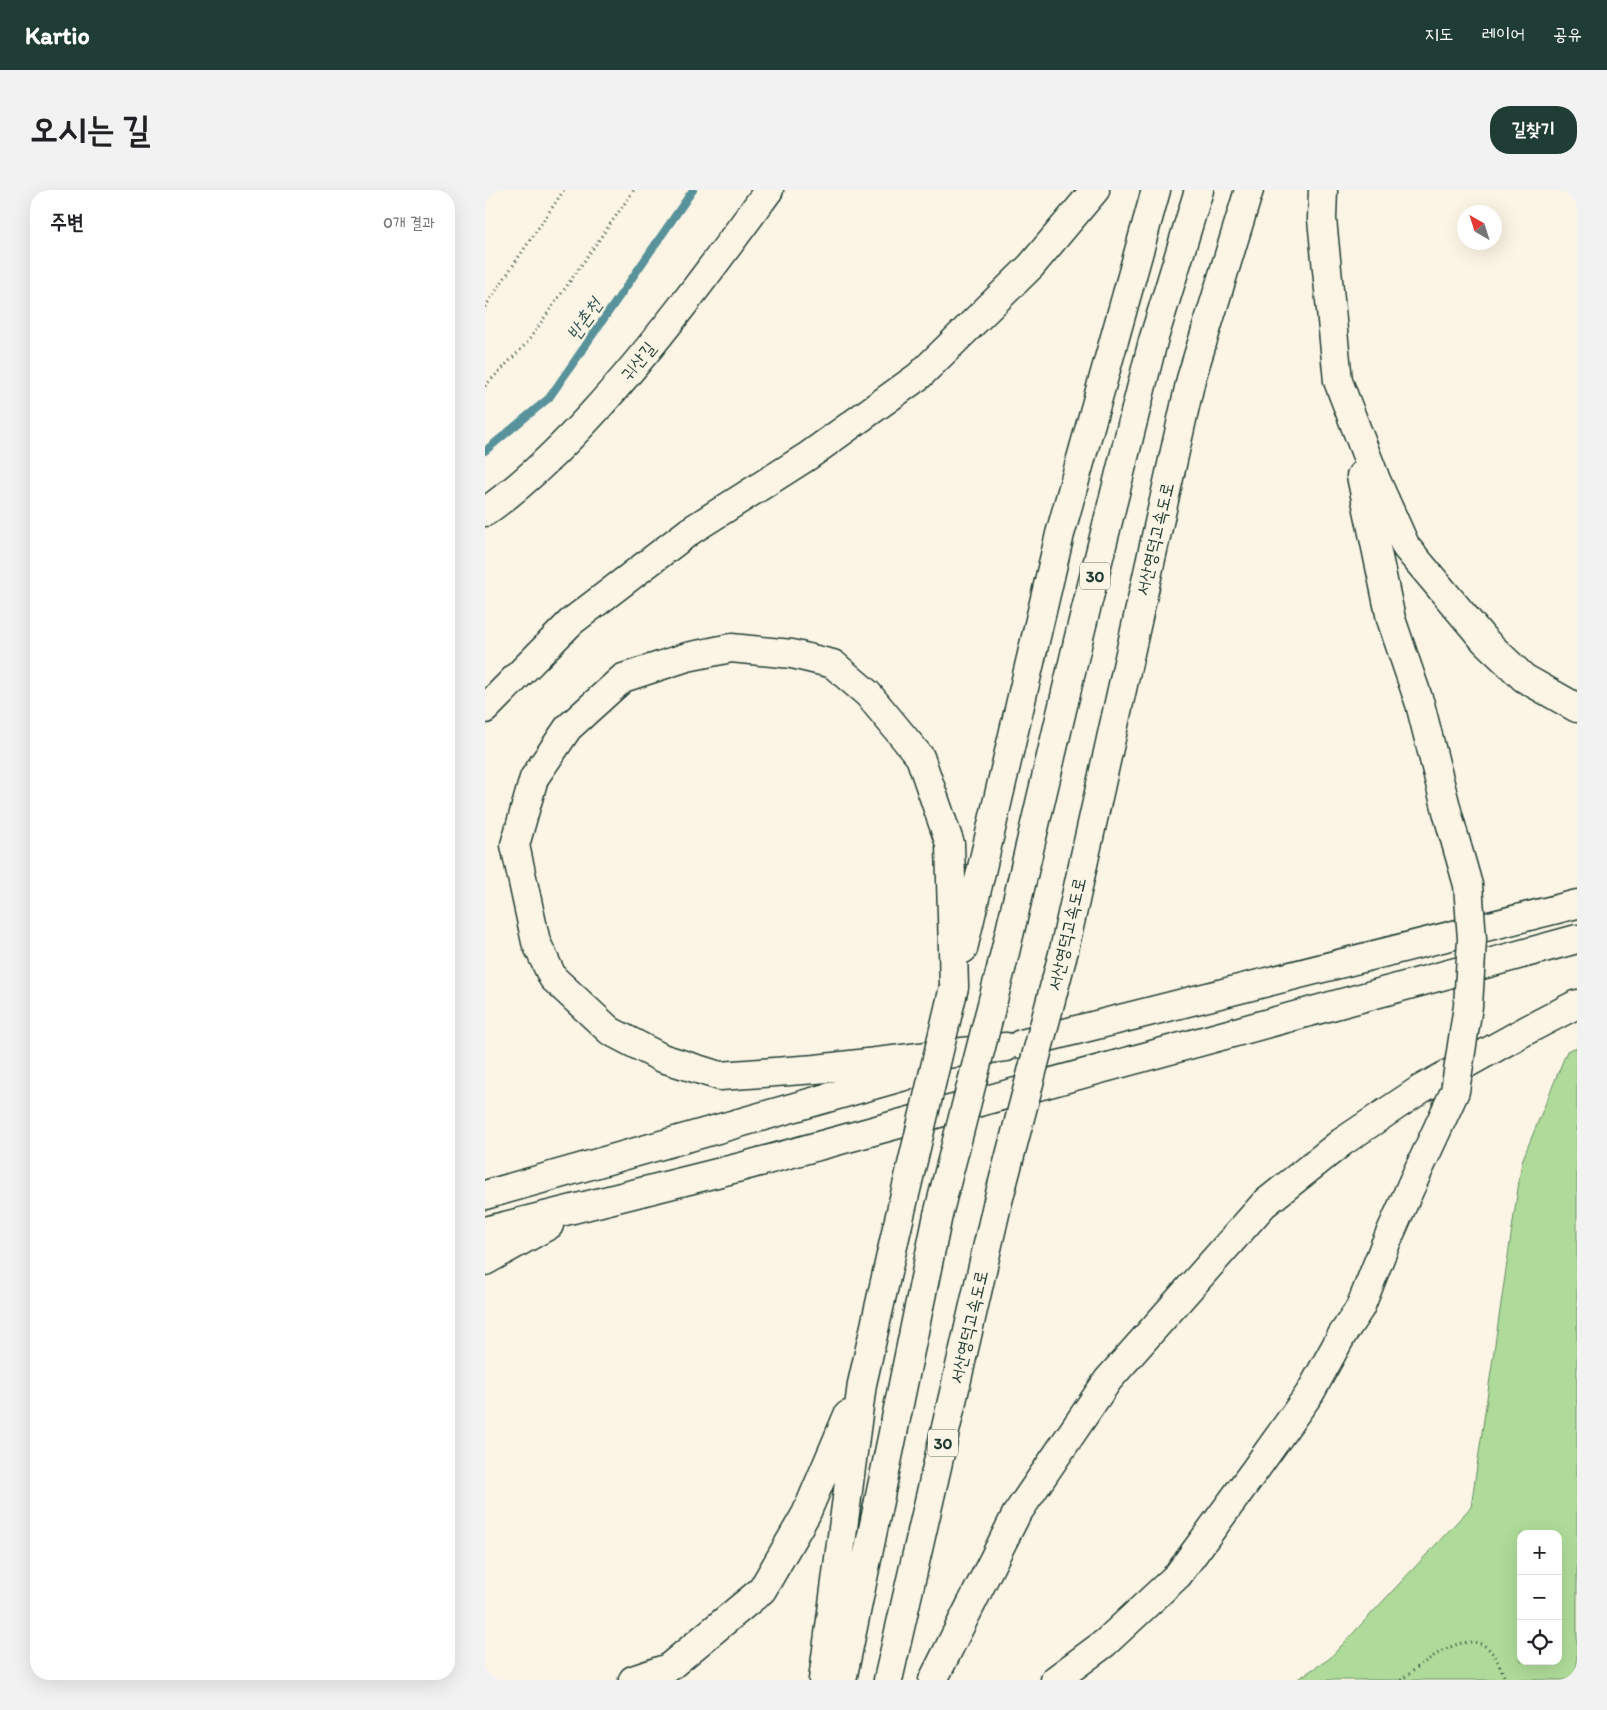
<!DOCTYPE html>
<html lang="ko">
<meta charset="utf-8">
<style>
:root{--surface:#fff;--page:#f2f2f2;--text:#202124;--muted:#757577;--line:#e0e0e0;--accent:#1f3d34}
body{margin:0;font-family:Itim,"Poor Story",sans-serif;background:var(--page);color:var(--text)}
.controls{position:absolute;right:15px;bottom:15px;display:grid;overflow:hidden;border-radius:10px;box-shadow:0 5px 20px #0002}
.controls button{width:45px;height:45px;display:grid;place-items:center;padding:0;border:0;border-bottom:1px solid var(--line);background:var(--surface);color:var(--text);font:25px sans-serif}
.compass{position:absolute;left:972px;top:15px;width:45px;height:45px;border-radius:50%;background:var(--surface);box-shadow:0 5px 20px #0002;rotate:321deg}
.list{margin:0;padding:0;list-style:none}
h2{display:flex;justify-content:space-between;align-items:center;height:65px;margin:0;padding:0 20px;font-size:21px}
h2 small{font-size:16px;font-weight:400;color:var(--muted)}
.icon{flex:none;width:28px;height:28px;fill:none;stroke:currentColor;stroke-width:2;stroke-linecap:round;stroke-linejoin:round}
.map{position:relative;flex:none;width:1092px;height:1490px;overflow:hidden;border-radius:20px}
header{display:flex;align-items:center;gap:30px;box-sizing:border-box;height:70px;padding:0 25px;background:var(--accent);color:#fff}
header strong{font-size:24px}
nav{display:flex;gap:28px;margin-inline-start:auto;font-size:18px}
.intro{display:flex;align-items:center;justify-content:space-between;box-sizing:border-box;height:120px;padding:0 30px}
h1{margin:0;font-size:35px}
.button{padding:12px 22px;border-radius:20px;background:var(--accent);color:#fff;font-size:18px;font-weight:700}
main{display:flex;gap:30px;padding:0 30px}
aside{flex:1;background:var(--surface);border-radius:20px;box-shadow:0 5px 20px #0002}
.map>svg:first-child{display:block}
.green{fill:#aedb99;stroke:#668c66;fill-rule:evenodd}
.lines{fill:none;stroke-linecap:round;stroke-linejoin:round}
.stream{stroke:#59929b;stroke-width:8}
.secondary-casing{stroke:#1f3d34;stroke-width:31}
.highway-casing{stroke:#1f3d34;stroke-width:31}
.path{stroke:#1f3d34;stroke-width:3;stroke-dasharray:1 4;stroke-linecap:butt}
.secondary{stroke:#fcf5e5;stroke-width:28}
.highway{stroke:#fcf5e5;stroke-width:28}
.highway-bridge-casing{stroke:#1f3d34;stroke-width:31;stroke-linecap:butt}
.highway-bridge{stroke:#fcf5e5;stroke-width:28}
.labels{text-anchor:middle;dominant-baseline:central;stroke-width:4;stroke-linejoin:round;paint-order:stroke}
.shield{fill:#fcf5e5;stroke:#617469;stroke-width:1}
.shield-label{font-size:16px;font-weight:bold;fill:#1f3d34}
.street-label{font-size:18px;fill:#1f3d34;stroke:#fcf5e5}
.water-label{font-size:19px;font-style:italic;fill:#325956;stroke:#fcf5e5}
</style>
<header>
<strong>Kartio</strong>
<nav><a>지도</a><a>레이어</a><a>공유</a></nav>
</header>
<div class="intro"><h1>오시는 길</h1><a class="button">길찾기</a></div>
<main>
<aside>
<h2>주변<small>0개 결과</small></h2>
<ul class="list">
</ul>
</aside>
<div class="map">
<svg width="1092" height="1490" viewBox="0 0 1092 1490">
<rect width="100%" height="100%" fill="#fcf5e5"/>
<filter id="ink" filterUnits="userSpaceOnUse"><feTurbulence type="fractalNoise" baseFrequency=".02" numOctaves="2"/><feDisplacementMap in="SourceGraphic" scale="10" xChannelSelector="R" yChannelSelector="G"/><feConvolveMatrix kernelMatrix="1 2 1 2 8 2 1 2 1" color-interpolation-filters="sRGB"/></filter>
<g filter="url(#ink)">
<path class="green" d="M1092,857V1490H811L844,1469L986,1317L1037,971L1082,861ZM1036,1344H1073V1471H1036Z"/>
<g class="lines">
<path class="stream" d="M0,261L64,208L208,0"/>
<g class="secondary-casing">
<path id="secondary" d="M0,322C40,294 75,259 108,223C172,153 228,76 284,0"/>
</g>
<g class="highway-casing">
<path id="highway" d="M838,0L837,29L853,191L891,290L921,357L1000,451L1039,488L1092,518
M876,286L906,429L935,514L963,625
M0,519L86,432L205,341L323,266L434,186L546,76L610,0
M478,759L575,344L671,0
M579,760L706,189L764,0
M517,775L595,443L668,151L714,0
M469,797L465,654L435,567L383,504L348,474L307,464L246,458L202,467L138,488L83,538L49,588L30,655L51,752L68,788L125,841L177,868L235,886L331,879L521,857
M536,854L1092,714
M0,1005L444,879
M0,1041L256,977L1092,749
M0,1071L64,1035
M148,1490L183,1478L277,1400L321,1324L363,1225
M338,1490L377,1194L412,1038
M357,1490L453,1025
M403,1490L512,1015
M448,1490L531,1325L623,1190L779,1014L857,952L936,899L1042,840L1092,814
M570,1490L620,1453L693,1385L770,1280L825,1203L857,1145L875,1118L900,1055L927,994"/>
</g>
<path class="path" d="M0,117L79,0
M0,196L41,154L149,0
M916,1490C935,1476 973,1442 998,1455C1010,1461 1016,1479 1021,1490"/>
<use href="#secondary" class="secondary"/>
<use href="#highway" class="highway"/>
<g class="highway-bridge-casing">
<path id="highway-bridge" d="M927,994L970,901L983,816L987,749L983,695L963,625
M512,1015L579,760
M453,1025L517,775
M412,1038L469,797"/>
</g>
<use href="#highway-bridge" class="highway-bridge"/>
</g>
</g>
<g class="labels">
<g class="shield">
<rect x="595" y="372.5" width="30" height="27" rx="4"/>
<rect x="443" y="1239.5" width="30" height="27" rx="4"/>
</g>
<g class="shield-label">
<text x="610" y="386">30</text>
<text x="458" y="1253">30</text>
</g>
<g class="street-label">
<text transform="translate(153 171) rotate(-51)">귀산길</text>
<text transform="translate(670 349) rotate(-77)">서산영덕고속도로</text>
<text transform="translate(582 744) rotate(-77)">서산영덕고속도로</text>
<text transform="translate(484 1137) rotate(-77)">서산영덕고속도로</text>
</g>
<g class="water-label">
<text transform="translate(99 129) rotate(-55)">반촌천</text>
</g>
</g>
</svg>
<div class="controls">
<button>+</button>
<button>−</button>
<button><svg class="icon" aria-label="locate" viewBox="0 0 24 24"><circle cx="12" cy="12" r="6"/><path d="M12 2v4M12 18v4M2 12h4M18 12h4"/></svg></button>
</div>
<svg class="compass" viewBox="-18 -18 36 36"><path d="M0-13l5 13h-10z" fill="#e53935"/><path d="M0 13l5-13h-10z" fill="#757577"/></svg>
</div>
</main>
